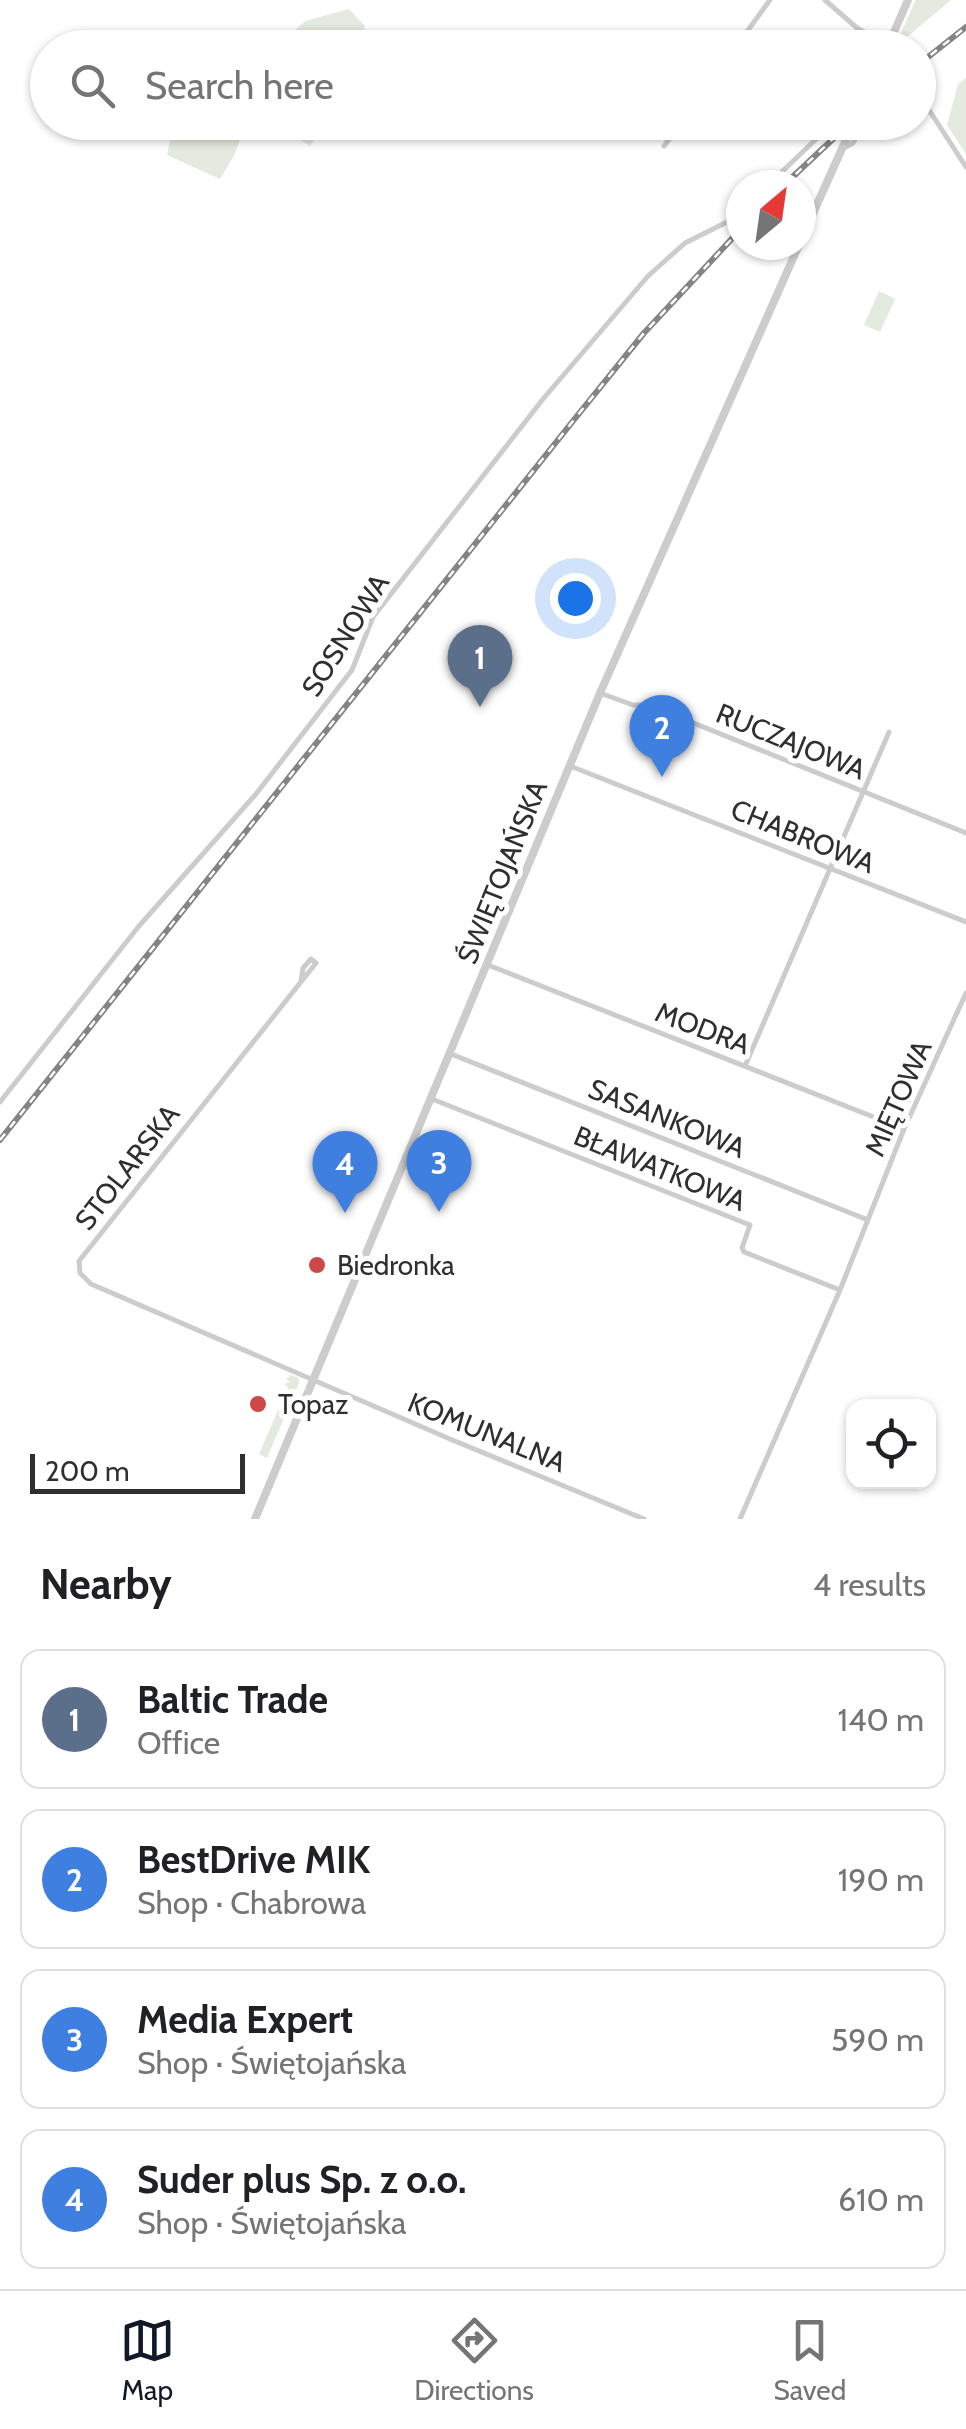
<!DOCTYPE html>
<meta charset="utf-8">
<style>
:root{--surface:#fff;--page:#f6f6f6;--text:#202124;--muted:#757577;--line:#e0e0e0;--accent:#111827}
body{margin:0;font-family:Cabin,sans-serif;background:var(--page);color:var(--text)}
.controls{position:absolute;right:30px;bottom:30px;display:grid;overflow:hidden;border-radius:20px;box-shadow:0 2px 8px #0004}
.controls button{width:90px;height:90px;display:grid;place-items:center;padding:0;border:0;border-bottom:2px solid var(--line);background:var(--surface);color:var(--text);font:50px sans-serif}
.compass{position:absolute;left:726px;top:170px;width:90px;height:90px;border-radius:50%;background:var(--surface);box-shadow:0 2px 8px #0004;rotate:29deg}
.scale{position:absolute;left:30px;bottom:25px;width:215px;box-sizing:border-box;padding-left:10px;border:5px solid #2f2f2f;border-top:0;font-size:28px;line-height:35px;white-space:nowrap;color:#2f2f2f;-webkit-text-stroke:8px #fff;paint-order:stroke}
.you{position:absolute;left:575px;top:598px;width:35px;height:35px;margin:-25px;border:8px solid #fff;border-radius:50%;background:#1a73e8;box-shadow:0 0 0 15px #1a73e833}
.badge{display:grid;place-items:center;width:65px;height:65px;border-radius:50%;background:var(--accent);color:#fff;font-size:32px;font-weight:700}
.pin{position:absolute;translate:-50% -82px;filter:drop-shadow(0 2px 5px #0008)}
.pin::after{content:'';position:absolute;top:52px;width:35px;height:30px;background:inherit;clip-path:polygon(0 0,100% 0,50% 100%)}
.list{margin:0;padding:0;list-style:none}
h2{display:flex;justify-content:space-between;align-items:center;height:130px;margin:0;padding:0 40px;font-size:42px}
h2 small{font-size:32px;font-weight:400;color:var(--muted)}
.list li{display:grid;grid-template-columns:65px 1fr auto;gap:30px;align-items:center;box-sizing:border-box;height:140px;margin:0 20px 20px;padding:0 20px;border:2px solid var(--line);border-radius:20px}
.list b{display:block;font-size:38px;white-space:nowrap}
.list p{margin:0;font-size:32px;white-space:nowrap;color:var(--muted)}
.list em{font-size:32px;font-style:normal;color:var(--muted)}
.icon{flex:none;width:55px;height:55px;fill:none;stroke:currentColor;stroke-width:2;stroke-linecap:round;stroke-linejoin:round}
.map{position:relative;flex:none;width:966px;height:1519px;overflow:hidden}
.search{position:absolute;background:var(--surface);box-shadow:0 2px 8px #0004;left:30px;right:30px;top:30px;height:110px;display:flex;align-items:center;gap:25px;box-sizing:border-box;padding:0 35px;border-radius:55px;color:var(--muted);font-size:38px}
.sheet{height:770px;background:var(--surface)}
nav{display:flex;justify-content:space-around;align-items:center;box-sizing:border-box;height:140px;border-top:2px solid var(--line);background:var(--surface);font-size:28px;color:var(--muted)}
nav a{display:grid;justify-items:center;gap:5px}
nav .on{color:var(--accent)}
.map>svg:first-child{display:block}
.green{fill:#e4eadf}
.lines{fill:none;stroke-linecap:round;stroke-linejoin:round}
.minor{stroke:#ccc;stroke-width:5}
.tertiary{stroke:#ccc;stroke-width:8}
.rail-casing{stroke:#848484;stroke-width:6}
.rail{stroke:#fff;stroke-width:2.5;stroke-dasharray:8;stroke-linecap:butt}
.poi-dot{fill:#cf4848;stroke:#fff;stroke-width:4}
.labels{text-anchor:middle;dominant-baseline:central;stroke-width:10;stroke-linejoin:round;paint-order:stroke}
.street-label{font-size:28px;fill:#2f2f2f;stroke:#fff}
.poi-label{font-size:28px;fill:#2f2f2f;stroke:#fff;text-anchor:start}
</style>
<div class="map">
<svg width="966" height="1519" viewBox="0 0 966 1519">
<rect width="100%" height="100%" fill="#fff"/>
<path class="green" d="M915,0H951L895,47L915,1Z
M349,9L365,26L357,47H277L305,21Z
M966,78V154L947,125L958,84Z
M191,123H246L235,154L220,179L167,155L173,128L186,129Z
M271,123H325L310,146Z
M879,291L895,299L880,332L864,325Z
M291,1375L299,1378V1383L267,1458L259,1454L288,1387L284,1384L290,1382L286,1379Z"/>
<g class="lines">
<path class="minor" d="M825,0L857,28L887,45
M735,48L770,0
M918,93L966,167
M664,146L682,122
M844,148L853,143L865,122
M768,185L834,122
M600,693L633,705H649L966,833
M570,766L966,922
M488,965L904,1129
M301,981L303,968L311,959L316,963L79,1261L80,1273L91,1284L450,1439L644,1519
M451,1054L868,1220
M745,1066L889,732
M432,1099L750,1225L742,1248L744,1252L840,1290
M0,1102L139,926L256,794L352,670L373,617L543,399L648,276L685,243L729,221L741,210
M740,1519L840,1290L904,1129L966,993"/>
<path class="tertiary" d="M887,48L908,0
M801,240L854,122
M255,1519L600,693L799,245"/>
<g class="rail-casing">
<path id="rail" d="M918,65L966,27
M784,185L851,122
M0,1140L573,421L644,333L741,229"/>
</g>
<use href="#rail" class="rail"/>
</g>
<g class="poi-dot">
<circle cx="317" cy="1265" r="10"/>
<circle cx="258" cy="1404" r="10"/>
</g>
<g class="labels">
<g class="street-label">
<text transform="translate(345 635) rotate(-58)">SOSNOWA</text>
<text transform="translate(791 741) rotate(22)">RUCZAJOWA</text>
<text transform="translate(803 836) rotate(22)">CHABROWA</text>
<text transform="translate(502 872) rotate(-68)">ŚWIĘTOJAŃSKA</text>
<text transform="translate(703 1028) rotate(21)">MODRA</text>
<text transform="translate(898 1098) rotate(-66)">MIĘTOWA</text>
<text transform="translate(667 1118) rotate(22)">SASANKOWA</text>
<text transform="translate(127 1167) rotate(-52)">STOLARSKA</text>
<text transform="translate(660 1168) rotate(22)">BŁAWATKOWA</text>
<text transform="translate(487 1432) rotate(22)">KOMUNALNA</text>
</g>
<g class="poi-label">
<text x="337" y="1265">Biedronka</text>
<text x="278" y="1404">Topaz</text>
</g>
</g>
</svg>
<div class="controls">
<button><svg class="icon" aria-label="locate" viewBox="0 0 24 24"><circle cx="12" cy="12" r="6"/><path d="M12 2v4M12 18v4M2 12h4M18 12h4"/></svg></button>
</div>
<svg class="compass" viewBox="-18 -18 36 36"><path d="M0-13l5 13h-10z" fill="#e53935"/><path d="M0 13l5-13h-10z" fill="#757577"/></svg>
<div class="scale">200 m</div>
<div class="you"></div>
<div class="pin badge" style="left:480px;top:707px;background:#5c6f8a">1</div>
<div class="pin badge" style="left:662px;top:777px;background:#3f7fe0">2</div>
<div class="pin badge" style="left:439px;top:1212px;background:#3f7fe0">3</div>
<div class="pin badge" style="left:345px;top:1213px;background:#3f7fe0">4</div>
<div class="search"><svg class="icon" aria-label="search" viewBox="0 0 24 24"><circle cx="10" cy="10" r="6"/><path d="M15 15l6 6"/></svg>Search here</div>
</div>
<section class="sheet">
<h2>Nearby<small>4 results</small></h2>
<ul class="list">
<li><span class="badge" style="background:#5c6f8a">1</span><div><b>Baltic Trade</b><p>Office</p></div><em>140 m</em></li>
<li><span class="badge" style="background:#3f7fe0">2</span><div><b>BestDrive MIK</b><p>Shop · Chabrowa</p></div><em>190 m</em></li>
<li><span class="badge" style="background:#3f7fe0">3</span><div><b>Media Expert</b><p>Shop · Świętojańska</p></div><em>590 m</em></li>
<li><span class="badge" style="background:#3f7fe0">4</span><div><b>Suder plus Sp. z o.o.</b><p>Shop · Świętojańska</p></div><em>610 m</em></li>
</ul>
</section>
<nav>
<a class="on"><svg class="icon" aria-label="map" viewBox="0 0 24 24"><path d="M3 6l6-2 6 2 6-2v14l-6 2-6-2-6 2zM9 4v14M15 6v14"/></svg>Map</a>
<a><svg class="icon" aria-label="directions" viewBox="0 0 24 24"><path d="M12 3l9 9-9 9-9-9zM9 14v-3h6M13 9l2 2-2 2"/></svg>Directions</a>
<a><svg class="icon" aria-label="saved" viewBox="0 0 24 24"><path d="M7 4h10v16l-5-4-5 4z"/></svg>Saved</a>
</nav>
